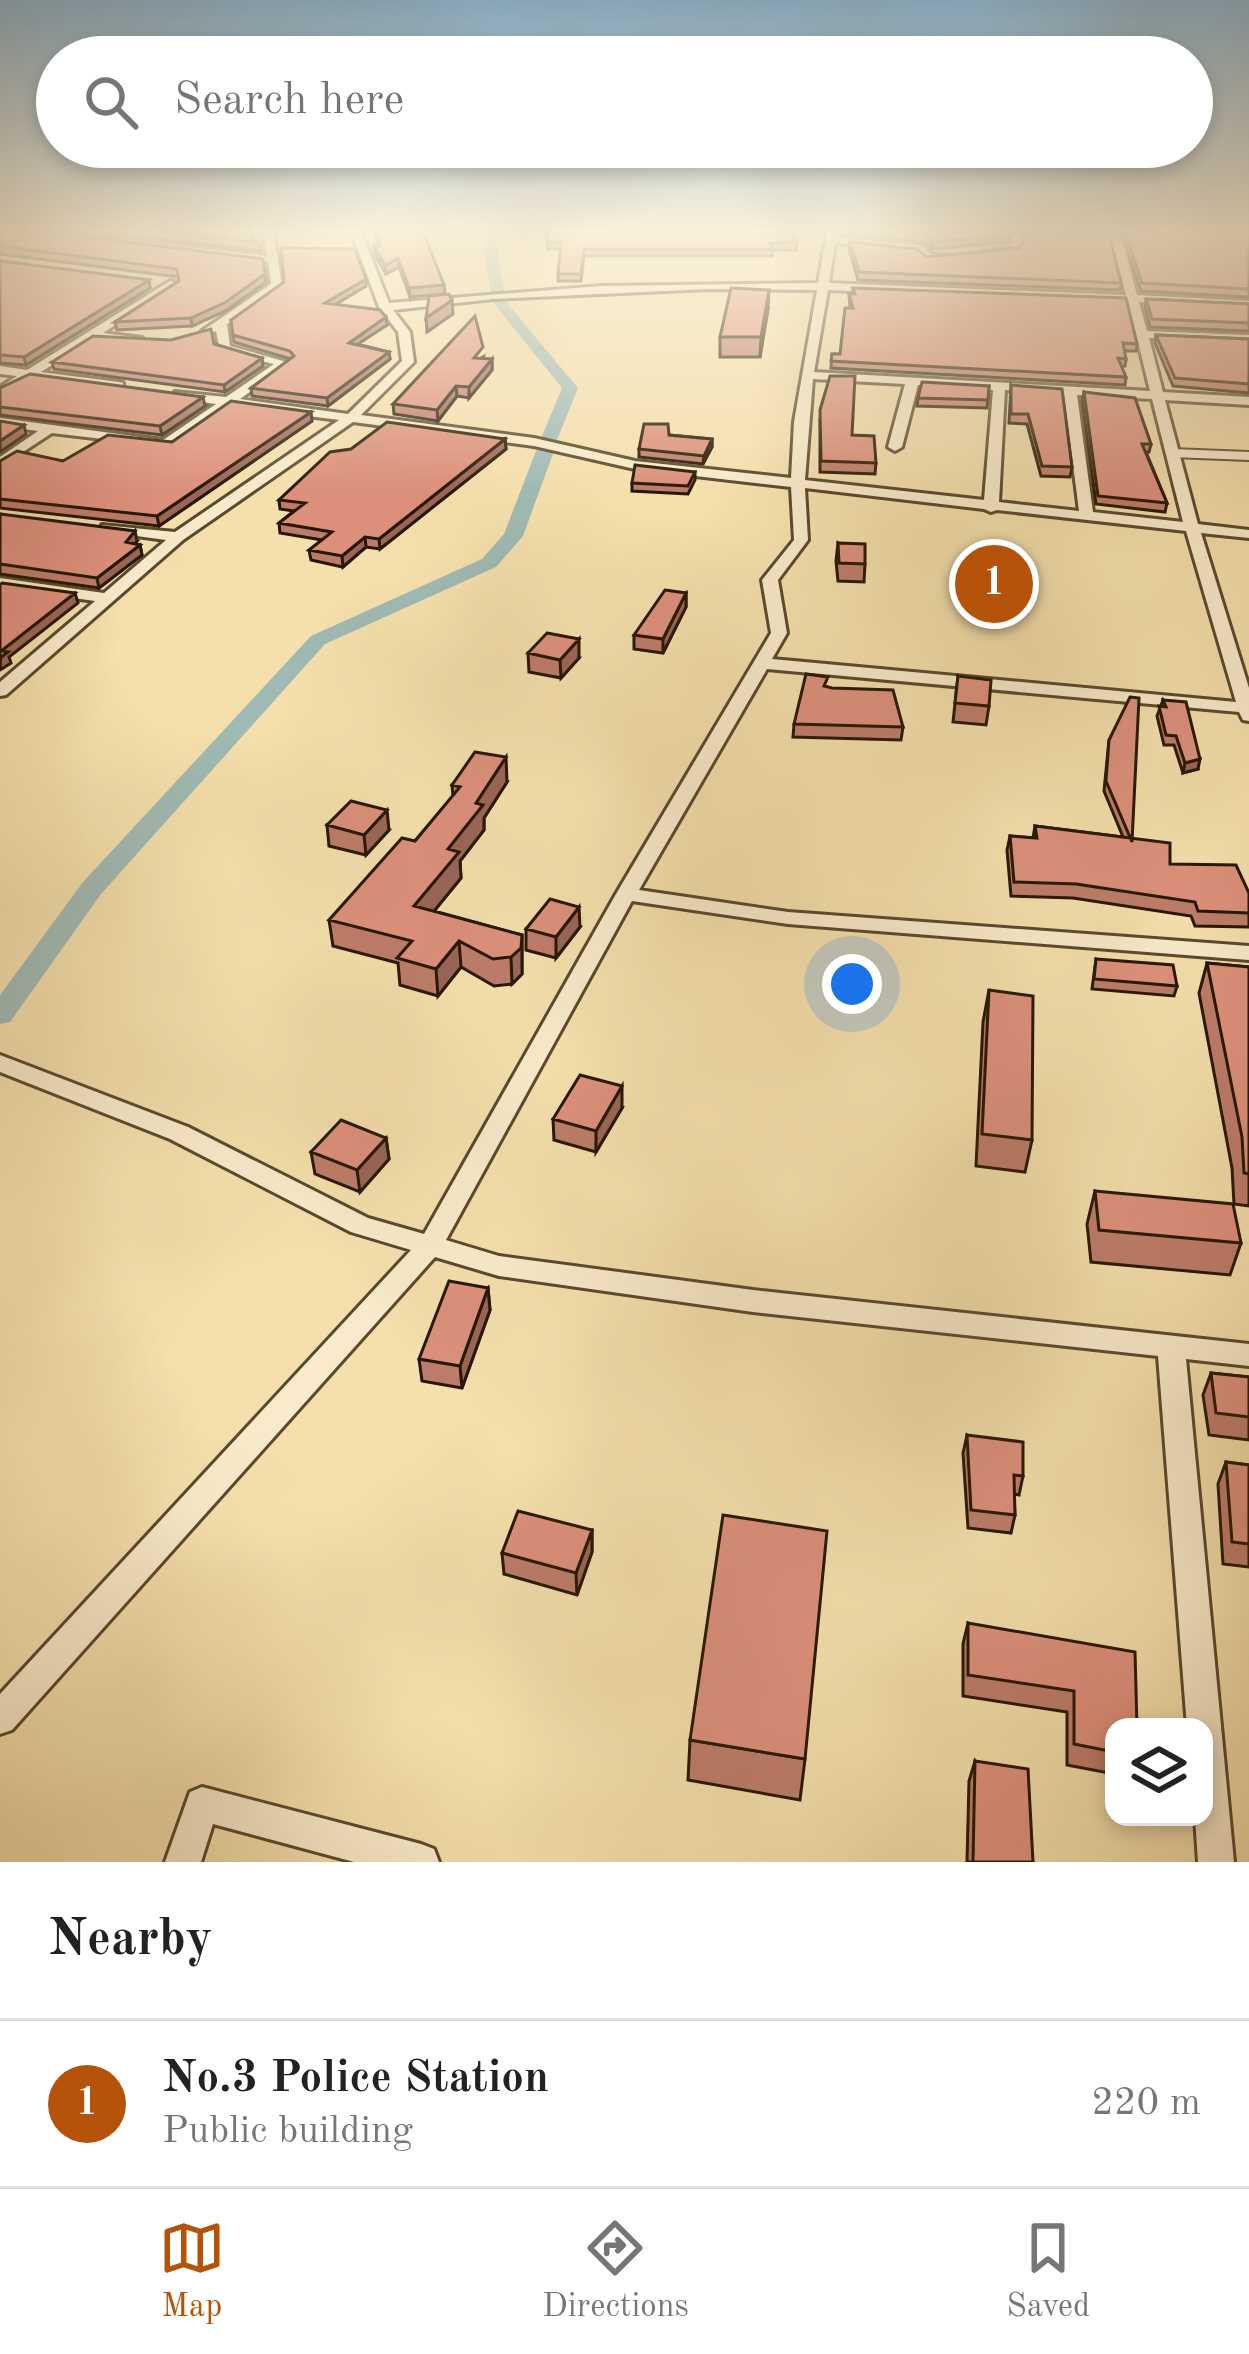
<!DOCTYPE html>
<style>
:root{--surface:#fff;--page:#f2f2f2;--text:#222;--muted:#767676;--line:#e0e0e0;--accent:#b45309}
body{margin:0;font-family:"Old Standard TT",serif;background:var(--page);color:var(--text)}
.controls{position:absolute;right:36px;bottom:36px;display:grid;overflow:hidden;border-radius:24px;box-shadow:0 6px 18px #0003}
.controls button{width:108px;height:108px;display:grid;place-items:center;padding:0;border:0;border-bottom:3px solid var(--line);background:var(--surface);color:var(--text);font:60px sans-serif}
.you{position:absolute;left:852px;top:984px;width:42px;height:42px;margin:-30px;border:9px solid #fff;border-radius:50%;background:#1a73e8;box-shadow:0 0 0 18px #1a73e833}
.badge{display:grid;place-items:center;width:78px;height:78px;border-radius:50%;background:var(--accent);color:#fff;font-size:39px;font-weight:700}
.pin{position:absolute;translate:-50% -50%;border:6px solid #fff;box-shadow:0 3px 12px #0006}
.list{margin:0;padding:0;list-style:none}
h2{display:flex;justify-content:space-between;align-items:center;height:156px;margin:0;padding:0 48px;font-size:51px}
h2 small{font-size:39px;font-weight:400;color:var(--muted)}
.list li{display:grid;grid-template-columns:78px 1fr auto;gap:36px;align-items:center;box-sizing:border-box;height:168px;padding:0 48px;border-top:3px solid var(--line)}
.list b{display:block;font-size:45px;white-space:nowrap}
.list p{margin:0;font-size:39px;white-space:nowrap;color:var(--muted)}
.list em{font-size:39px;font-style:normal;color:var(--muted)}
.icon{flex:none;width:66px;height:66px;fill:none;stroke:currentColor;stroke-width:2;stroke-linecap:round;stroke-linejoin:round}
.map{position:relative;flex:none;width:1249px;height:1862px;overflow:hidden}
.search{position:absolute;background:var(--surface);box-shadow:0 6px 18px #0003;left:36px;right:36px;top:36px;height:132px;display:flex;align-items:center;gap:30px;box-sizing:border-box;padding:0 42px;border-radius:66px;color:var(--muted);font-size:45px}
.sheet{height:324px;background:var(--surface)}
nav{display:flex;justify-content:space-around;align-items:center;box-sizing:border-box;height:168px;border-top:3px solid var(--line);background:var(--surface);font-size:33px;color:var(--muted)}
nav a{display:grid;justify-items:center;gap:6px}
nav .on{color:var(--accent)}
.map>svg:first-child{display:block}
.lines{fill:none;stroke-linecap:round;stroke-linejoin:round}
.canal{fill:#9fbab4;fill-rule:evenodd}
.lane-casing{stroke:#5a492c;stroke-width:12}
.street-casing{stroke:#5a492c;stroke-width:6}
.lane{stroke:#f8eaca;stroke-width:8}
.street{fill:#f8eaca;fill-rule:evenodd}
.wall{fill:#bd7c6a;stroke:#271701;stroke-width:3}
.shaded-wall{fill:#9a6556;stroke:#271701;stroke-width:3}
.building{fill:#dc907b;stroke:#271701;stroke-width:3}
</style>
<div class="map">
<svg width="1249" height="1862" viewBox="0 0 1249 1862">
<rect width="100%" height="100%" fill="#f4dfad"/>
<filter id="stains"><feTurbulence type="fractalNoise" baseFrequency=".00167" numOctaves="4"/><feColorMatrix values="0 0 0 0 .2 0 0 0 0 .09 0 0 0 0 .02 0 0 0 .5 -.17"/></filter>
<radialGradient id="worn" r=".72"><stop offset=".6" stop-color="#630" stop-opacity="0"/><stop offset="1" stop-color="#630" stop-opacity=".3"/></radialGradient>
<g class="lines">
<path class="canal" d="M482,231H494L505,294L502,297L578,388L555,445L540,441L562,388L492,301L495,298L491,294Z
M545,446L554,451L523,536L496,567L325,644L101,894L10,1022L0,1024V995L83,882L311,636L482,559L504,534L536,451Z"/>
<g class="lane-casing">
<path id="lane" d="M1172,453L1249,456"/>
</g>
<g class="street-casing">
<path id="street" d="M56,231L267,256L263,231H273L282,285L227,324L230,346L290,363L240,399L348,414L402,361L398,332L379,307L351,231H361L389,303L601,286L818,283L827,231H837L836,237L922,246L930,254L955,257L926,260L918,252L835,243L829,283L1126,295L1110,231H1120L1137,295L1249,301V307L1139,302L1147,331L1249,335V343L1149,338L1163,392L1249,397V405L1165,400L1198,524L1249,530V538L1201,533L1249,688V721L1243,720L1239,712L767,669L639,890L788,912L1249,946V960L788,924L632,901L446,1240L499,1256L753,1290L1249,1344V1366L1186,1359L1234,1862H1198L1195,1817H1204V1727H1187L1158,1356L753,1312L499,1276L435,1257L12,1730L0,1734V1694L411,1250L351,1232L170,1139L0,1072V1055L188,1127L368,1218L424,1234L616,894L771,633L762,580L794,540L791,487L635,469L534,446L353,422L183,540L6,695L0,696V682L95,601L0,588V578L104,593L166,540L107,532L102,531V525L175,532L339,420L230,406L171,447L52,433L0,467V457L38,431L0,426V418L163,440L216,404L175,398V392L226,397L274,364L220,351L216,331L208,334L202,331L271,284L268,262L60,236ZM709,289L817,290L794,422L791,478L635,461L534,438L361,415L414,362L410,332L393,310L493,299ZM828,290L1128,301L1150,391L814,372ZM813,379L905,384L888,447L895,451L902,447L918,385L993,390L984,500L805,480ZM1005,390L1064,394L1079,511L999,502ZM1077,395L1152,399L1183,522L1093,512ZM805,488L984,509L991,512L997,510L1186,531L1236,702L772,659L787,633L778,580L808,540Z
M1015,231H1025L1019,251L983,256V252L1011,247Z
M170,281L179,283L103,333L142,338V342L93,339L41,372L119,382L123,383V389L31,378L0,396V387L17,376L0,374V366L27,370Z
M202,1787L421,1844L434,1849L439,1862H354L213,1824L201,1862H165L190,1792Z"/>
</g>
<use href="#lane" class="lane"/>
<use href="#street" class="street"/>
</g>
<path class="wall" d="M0,231L58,233L266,282L227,310L192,326L117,330L115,322L179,281V277L0,254Z
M93,231H254L253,241L260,243L261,251Z
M375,231H423L410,297L399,267L386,274L375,255L374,246H378Z
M546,231L797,242L796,250H772V256H584L581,281H558L560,249H548Z
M845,231H1013L1007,242L931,249L922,242L845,233Z
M1121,231H1249V297L1141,291Z
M850,242L927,257L1020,248L1121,283L1120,290L858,280L849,249Z
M0,261L149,280L150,288L26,365L0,363Z
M366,286L336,304L387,325L357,344L389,352L390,359L328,406L252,396L251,388L291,359L234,342L231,320Z
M853,288L1137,344L1136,351H1124L1126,359L1125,366H1121L1126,377L1125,385L831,368L832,354H840L850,308L849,294H853Z
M1146,299L1249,304V331L1150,327L1145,307Z
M768,309L760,357H720V337Z
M1156,335L1249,339V393L1173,386L1155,343Z
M214,344L262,358L263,366L225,392L54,369L52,362Z
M483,357L482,359H492V370L469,398L457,396L438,421L394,414L393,404Z
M1011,385L1072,467L1070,477L1041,476L1027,424L1009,423Z
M989,386L987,408L917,406L918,398Z
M0,388L205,406L162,435L0,415Z
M1084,392L1151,444L1149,452H1146L1167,503L1165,512L1096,504L1082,400Z
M820,420L852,435L876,463L875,474L820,472Z
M312,421L159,526L0,508V461H63L172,442Z
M669,435L712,439V447L703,464L639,457V449Z
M505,439L506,449L380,549L366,547L343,567L311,560L309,550L322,540L280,533L279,523L294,511L280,509L279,500Z
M695,472V480L688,494L632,491V483Z
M0,514L137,541L134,544L140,545L142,555L99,588L0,574Z
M838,543L865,564L864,582L838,581L836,561Z
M686,593V607L663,653L634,649V635Z
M528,653L579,658L561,678L529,672Z
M958,676L989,706L986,725L953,722Z
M827,687L903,727L901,740L793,737L794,724Z
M1163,700L1198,769L1183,773L1174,745H1164L1157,716Z
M1109,740L1132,838L1170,864L1249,893V927L1195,926L1191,916L1073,898L1011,896L1007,850L1010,836L1033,838L1035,826L1123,837L1104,791Z
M507,782L484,818V830L460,861L461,878L434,911L522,935V974L512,984L494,986L461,967L438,996L400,985L398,963L333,946L329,920L415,841L453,796L452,785Z
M327,825L389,830L366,855L329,846Z
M580,927L556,958L526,950V929Z
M1096,959L1177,986L1174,996L1092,989Z
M1207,963L1249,967V1206L1234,1204L1232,1168L1199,993Z
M989,990L1032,1140L1025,1172L976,1166L983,1022Z
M622,1108L596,1152L554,1140L553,1119Z
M386,1138L389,1159L360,1192L315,1174L311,1152Z
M1095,1191L1241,1243L1230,1275L1091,1262L1087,1224Z
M488,1288L490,1310L462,1388L422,1381L419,1359Z
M1211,1373L1249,1377V1440L1209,1435L1203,1395Z
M967,1435L1023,1476L1019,1495L1014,1494L1015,1515L1011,1533L968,1528L963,1453Z
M1226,1462L1249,1465V1567L1223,1564L1218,1484Z
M592,1530V1552L577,1595L504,1574L502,1553Z
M968,1623L1137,1727H1114V1774L1067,1765V1712L963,1696V1644Z
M690,1740L805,1759L800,1800L688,1780Z
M975,1761L1033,1862H967L969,1781Z"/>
<path class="shaded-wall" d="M1013,231L1007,242L931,249L932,242Z
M398,258L399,267L386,274L385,266Z
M265,274L266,282L227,310L192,326L191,318Z
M366,279V286L326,310L325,303Z
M149,280L150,288L26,365L24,357Z
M444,285L445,294L410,297L409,288Z
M769,290L768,309L760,357L761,337Z
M452,300L453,314L427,332L426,318Z
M386,317L387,325L349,350V343Z
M389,352L390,359L328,406L327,398Z
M262,358L263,366L225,392L224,385Z
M492,359V370L469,398V387Z
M456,386L457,396L438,421L437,410Z
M203,397L205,406L162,435L160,426Z
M311,412L312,421L159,526L157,516Z
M24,425L26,434L0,452V441Z
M505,439L506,449L380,549L379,539Z
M712,439V447L703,464L704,456Z
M135,531L137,541L128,552L126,542Z
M365,537L366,547L343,567L342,556Z
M140,545L142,555L99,588L97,578Z
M75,593L78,603L9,657L11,663L0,670L1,651Z
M686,593V607L663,653V639Z
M579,639V658L561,678L560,660Z
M506,757L507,782L484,818V830L460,861L461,878L417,932L414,906L476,803Z
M1200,759L1198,769L1183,773L1185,763Z
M387,810L389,830L366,855L364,835Z
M579,907L580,927L556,958V937Z
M522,935V974L512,984L511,957Z
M459,941L461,967L438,996L436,969Z
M622,1086V1108L596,1152V1131Z
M386,1138L389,1159L360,1192L357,1170Z
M488,1288L490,1310L462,1388L460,1366Z
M592,1530V1552L577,1595L576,1573Z"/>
<path class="building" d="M0,231H56L58,233L263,259L265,274L226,302L191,318L115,322L179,281L177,269L0,246Z
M153,231H253L252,240L260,243Z
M376,231H423L444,285L409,288L398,258L385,266L374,246H380Z
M547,231H791L797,242L770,243L772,249H584L581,274H558L561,242H548Z
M889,231H1010L1008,235L932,242L923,234Z
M1028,231H1108L1121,283L859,272L850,242L917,249L927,257L1020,248Z
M1125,231H1249V289L1142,283Z
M281,248L355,249L366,279L325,303L380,310L386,317L349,343L389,352L327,398L251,388L294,356L290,351L233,335L231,320L284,282Z
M0,261L149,280L24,357L0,355Z
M731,288L769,290L761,337H720Z
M853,288L1126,298L1137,344L1123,343L1126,359L1118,358L1126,377L831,361L832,354H840L845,308H853L849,294H855Z
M449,294L452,300L426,318L429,296Z
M1146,299L1249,304V323L1152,319Z
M475,316L483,347L474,358L492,359L469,387L456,386L437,410L393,404Z
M211,329L214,344L262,358L224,385L52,362L93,336L171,340Z
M1156,335L1249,339V384L1175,378Z
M30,374L203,397L160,426L0,407V388Z
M830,376H855L852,435L874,436L876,463L821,461L820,410Z
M922,382L989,386L988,400L918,398Z
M1011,385L1062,389L1072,467L1042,466L1028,414H1011Z
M1084,392L1135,398L1151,444H1142L1167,503L1098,496Z
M231,401L311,412L157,516L0,499V461L17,451L63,461L108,435L172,442Z
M0,421L24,425L0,441Z
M387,422L505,439L379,539L365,537L342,556L309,550L332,532L279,523L305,503L279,500L330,452L351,449Z
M644,424H668L669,435L712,439L704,456L639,449Z
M635,465L695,472L688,486L632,483Z
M0,514L135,531L126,542L140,545L97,578L0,564Z
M838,543L865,544V564L839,563Z
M2,583L75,593L1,651L8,652L0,658V585Z
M665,590L686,593L663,639L634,635Z
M547,633L579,639L560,660L528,653Z
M806,674L828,677L824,686L832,688L893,690L903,727L794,724Z
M958,676L991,680L989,706L955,703Z
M1130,697L1139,698L1132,842L1106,781L1109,740Z
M1163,700L1186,702L1200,759L1185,763L1176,736L1166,735L1159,706L1166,707Z
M475,752L506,757L476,803L483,805L448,849L459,852L414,906L522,935L521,948L511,957L493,959L459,941L436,969L397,958L412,941L329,920L402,838L415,841L460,787L452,785Z
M351,801L387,810L364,835L327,825Z
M1035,826L1170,843V864L1236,865L1249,893V913L1198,911L1195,902L1076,884L1014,882L1010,836L1037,838Z
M550,899L579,907L556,937L526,929Z
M1096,959L1173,965L1177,986L1094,979Z
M1207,963L1249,967V1174L1244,1173L1242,1137Z
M989,990L1033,996L1032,1140L982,1134Z
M580,1075L622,1086L596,1131L553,1119Z
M341,1120L386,1138L357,1170L311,1152Z
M1095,1191L1233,1204L1241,1243L1099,1230Z
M449,1281L488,1288L460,1366L419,1359Z
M1211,1373L1249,1377V1417L1216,1413Z
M967,1435L1023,1442V1476L1014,1475L1015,1515L971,1510Z
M1226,1462L1249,1465V1544L1232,1542Z
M518,1511L592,1530L576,1573L502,1553Z
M723,1515L827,1531L805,1759L690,1740Z
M968,1623L1135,1652L1137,1727H1114V1752L1074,1744V1691L968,1675Z
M975,1761L1028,1769L1033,1862H973Z"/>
<linearGradient id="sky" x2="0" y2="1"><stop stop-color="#8bb6d3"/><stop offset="0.47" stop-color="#faf1da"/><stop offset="1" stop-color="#faf1da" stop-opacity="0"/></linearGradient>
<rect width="1249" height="492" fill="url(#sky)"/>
<rect width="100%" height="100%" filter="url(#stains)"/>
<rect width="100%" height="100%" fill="url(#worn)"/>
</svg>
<div class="controls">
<button><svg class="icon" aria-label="layers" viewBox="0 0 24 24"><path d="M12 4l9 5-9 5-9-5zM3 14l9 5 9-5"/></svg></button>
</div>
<div class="you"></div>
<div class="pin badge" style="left:994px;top:584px">1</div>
<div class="search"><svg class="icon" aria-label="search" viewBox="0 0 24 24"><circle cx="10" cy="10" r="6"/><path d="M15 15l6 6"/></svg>Search here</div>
</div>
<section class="sheet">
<h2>Nearby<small></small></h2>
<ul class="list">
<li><span class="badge">1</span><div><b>No.3 Police Station</b><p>Public building</p></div><em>220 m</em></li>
</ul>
</section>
<nav>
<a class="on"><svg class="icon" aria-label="map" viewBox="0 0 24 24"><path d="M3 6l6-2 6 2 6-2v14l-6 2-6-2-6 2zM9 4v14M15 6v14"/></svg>Map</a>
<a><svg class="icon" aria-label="directions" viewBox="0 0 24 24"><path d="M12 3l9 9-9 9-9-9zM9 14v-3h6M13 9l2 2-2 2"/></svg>Directions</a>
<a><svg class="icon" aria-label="saved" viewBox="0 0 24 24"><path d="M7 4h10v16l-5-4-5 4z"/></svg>Saved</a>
</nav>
